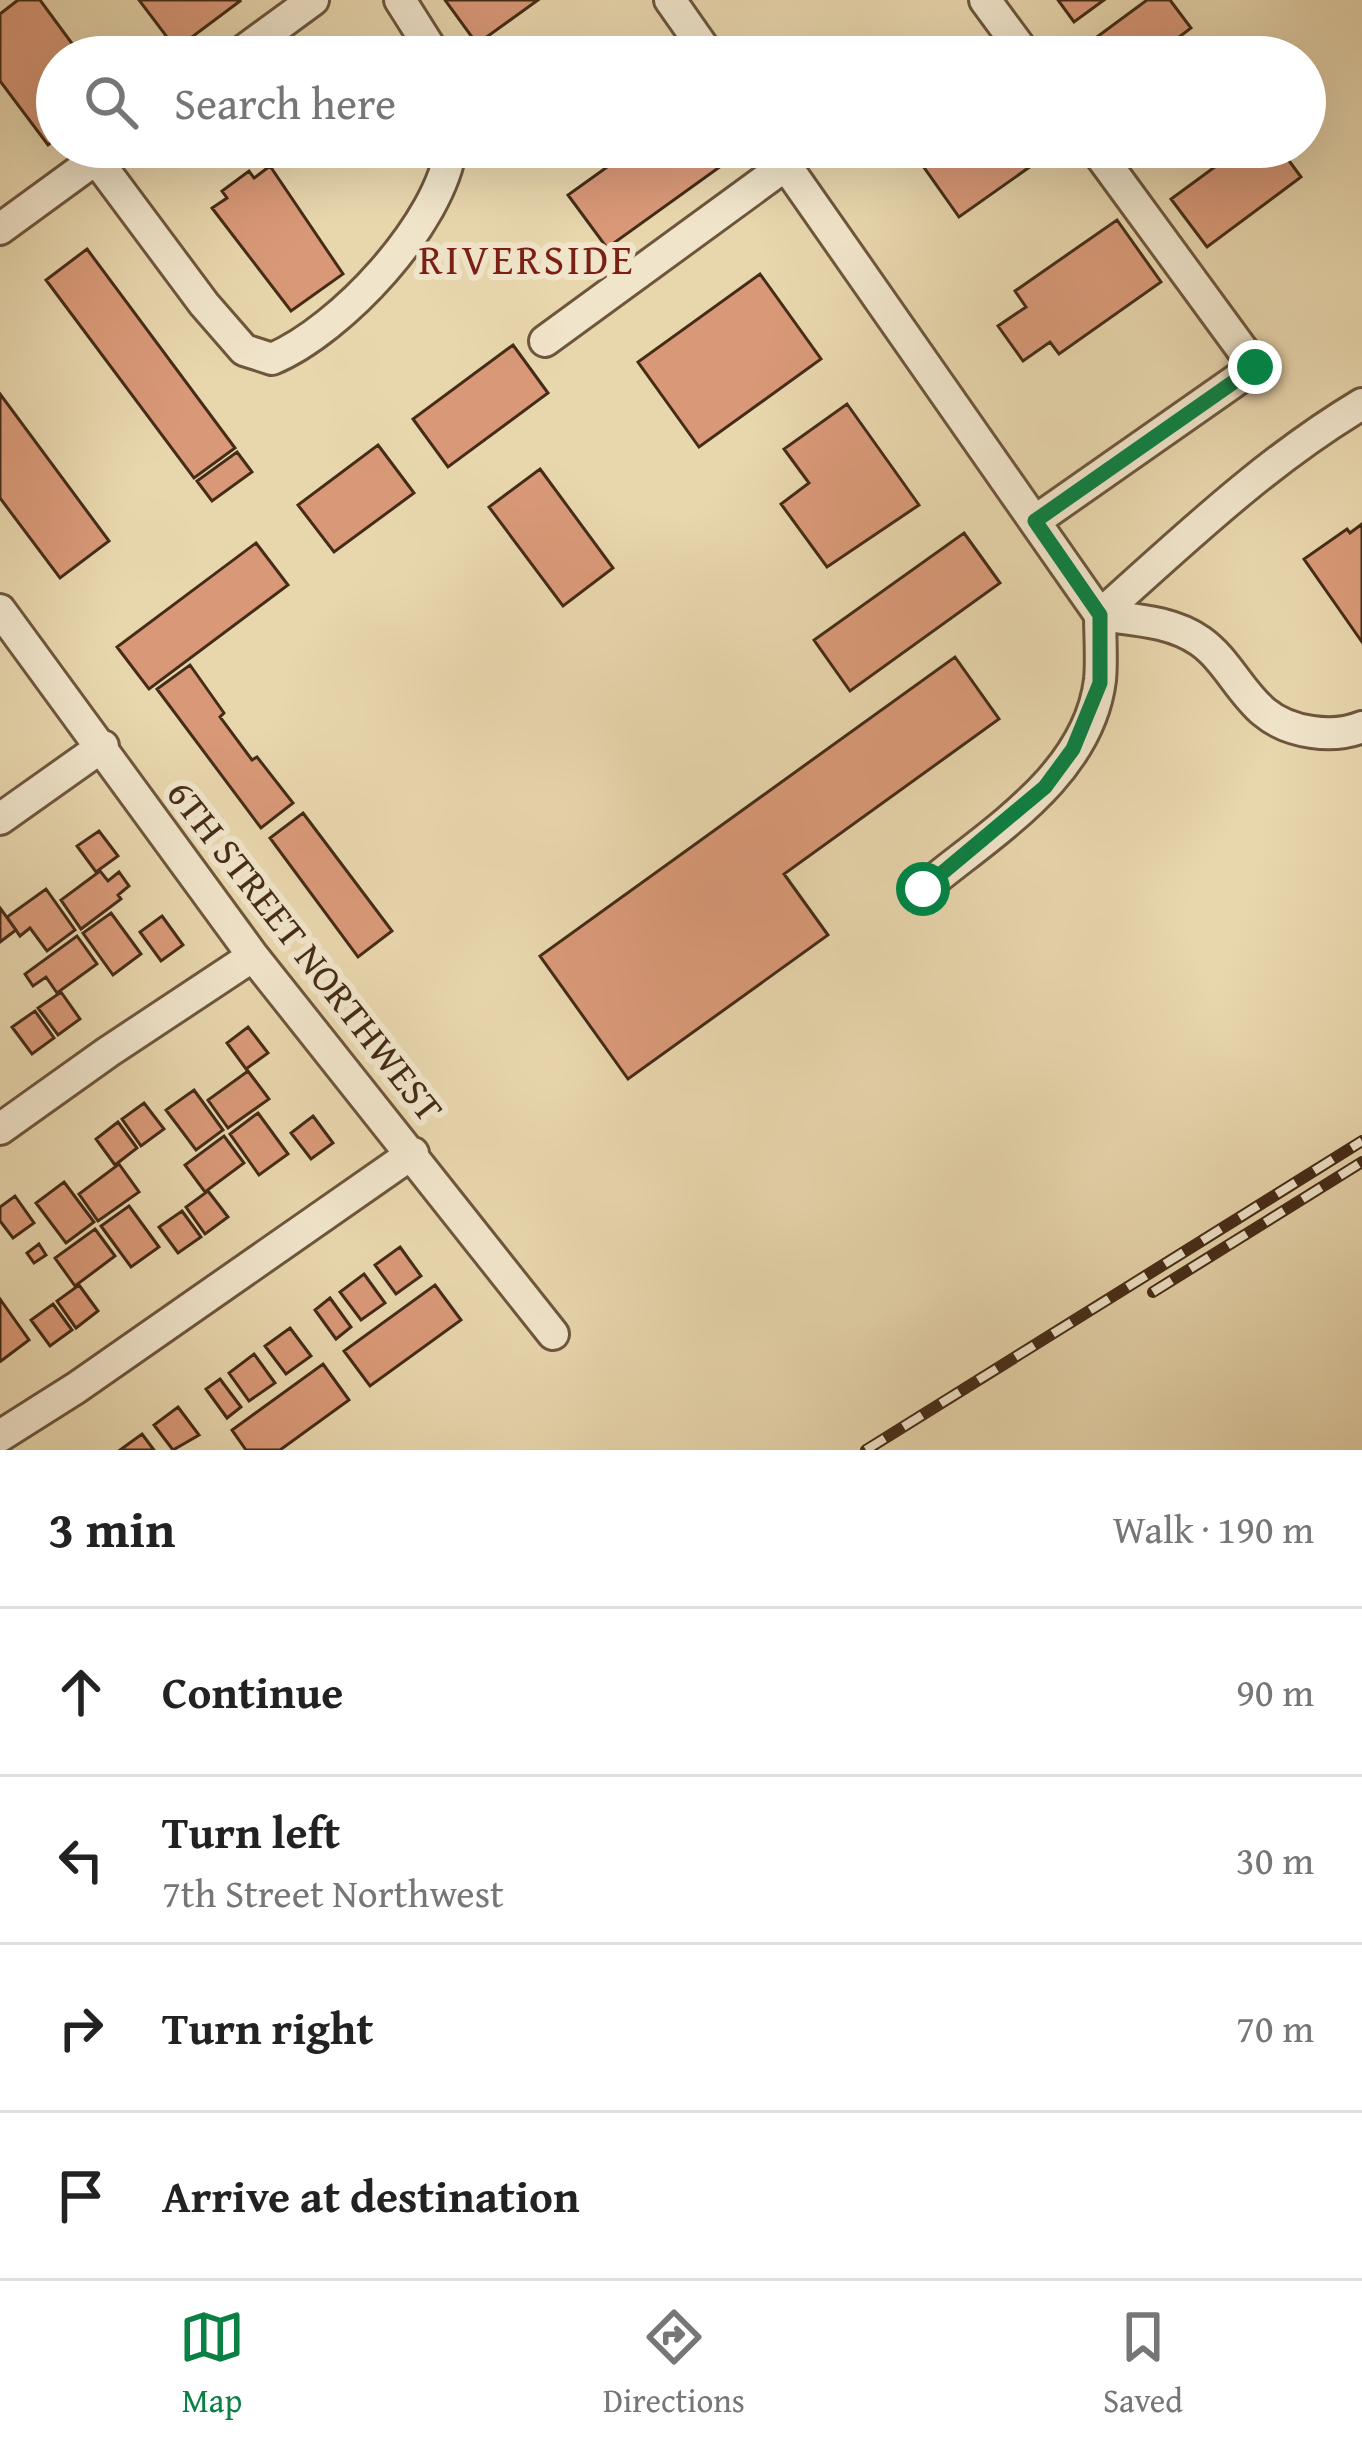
<!DOCTYPE html>
<meta charset="utf-8">
<style>
:root{--surface:#fff;--page:#f2f2f2;--text:#222;--muted:#767676;--line:#e0e0e0;--accent:#0b8043}
body{margin:0;font-family:"Gentium Book Plus",serif;background:var(--page);color:var(--text)}
.stop{position:absolute;width:36px;height:36px;margin:-27px;border:9px solid #0b8043;border-radius:50%;background:#fff}
.stop.end{background:#0b8043;border-color:#fff;box-shadow:0 3px 12px #0008}
.list{margin:0;padding:0;list-style:none}
h2{display:flex;justify-content:space-between;align-items:center;height:156px;margin:0;padding:0 48px;font-size:51px}
h2 small{font-size:39px;font-weight:400;color:var(--muted)}
.list li{display:grid;grid-template-columns:78px 1fr auto;gap:36px;align-items:center;box-sizing:border-box;height:168px;padding:0 48px;border-top:3px solid var(--line)}
.list b{display:block;font-size:45px;white-space:nowrap}
.list p{margin:0;font-size:39px;white-space:nowrap;color:var(--muted)}
.list em{font-size:39px;font-style:normal;color:var(--muted)}
.icon{flex:none;width:66px;height:66px;fill:none;stroke:currentColor;stroke-width:2;stroke-linecap:round;stroke-linejoin:round}
.map{position:relative;flex:none;width:1362px;height:1450px;overflow:hidden}
.search{position:absolute;background:var(--surface);box-shadow:0 12px 48px #0002;left:36px;right:36px;top:36px;height:132px;display:flex;align-items:center;gap:30px;box-sizing:border-box;padding:0 42px;border-radius:66px;color:var(--muted);font-size:45px}
.sheet{height:828px;background:var(--surface)}
nav{display:flex;justify-content:space-around;align-items:center;box-sizing:border-box;height:168px;border-top:3px solid var(--line);background:var(--surface);font-size:33px;color:var(--muted)}
nav a{display:grid;justify-items:center;gap:6px}
nav .on{color:var(--accent)}
.map>svg:first-child{display:block}
.building{fill:#d99978;stroke:#452c17;stroke-width:3}
.lines{fill:none;stroke-linecap:round;stroke-linejoin:round}
.minor-casing{stroke:#6e563c;stroke-width:36}
.minor{stroke:#f0e4ca;stroke-width:30}
.rail-casing{stroke:#452c17;stroke-width:12}
.rail{stroke:#f0e4ca;stroke-width:8;stroke-dasharray:22;stroke-linecap:butt}
.route{stroke:#0b8043;stroke-width:15}
.labels{text-anchor:middle;dominant-baseline:central;stroke-width:12;stroke-linejoin:round;paint-order:stroke}
.street-label{font-size:39px;fill:#452c17;stroke:#f0e4ca}
.neighbourhood-label{font-size:42px;letter-spacing:3px;fill:#7a1f14;stroke:#f0e4ca}
</style>
<div class="map">
<svg width="1362" height="1450" viewBox="0 0 1362 1450">
<rect width="100%" height="100%" fill="#e8d6ad"/>
<filter id="stains"><feTurbulence type="fractalNoise" baseFrequency=".00167" numOctaves="4"/><feColorMatrix values="0 0 0 0 .2 0 0 0 0 .09 0 0 0 0 .02 0 0 0 .5 -.17"/></filter>
<radialGradient id="worn" r=".72"><stop offset=".6" stop-color="#630" stop-opacity="0"/><stop offset="1" stop-color="#630" stop-opacity=".3"/></radialGradient>
<path class="building" d="M18,0H40L82,57H57V138L48,145L0,81V14Z
M139,0H239L240,1L176,49Z
M445,0H538L477,44Z
M1058,0H1104L1074,22Z
M1147,0H1170L1191,28L1153,57H1101L1090,42Z
M635,147H717L728,161L607,248L568,195Z
M929,147H1058L959,217L916,156Z
M1242,147H1279L1301,177L1207,247L1171,199Z
M270,166L343,274L291,311L212,208L227,198L222,191L249,171L254,178Z
M1117,220L1161,282L1059,354L1050,342L1023,361L998,326L1026,307L1015,291Z
M87,249L235,448L194,478L46,280Z
M760,274L821,359L699,447L638,362Z
M513,345L548,393L448,467L413,419Z
M0,394L109,541L60,578L0,498Z
M847,404L919,505L827,567L781,504L809,483L784,449Z
M378,445L414,493L334,552L298,505Z
M237,452L252,472L212,501L197,481Z
M540,469L613,568L563,606L489,507Z
M1362,524V642L1304,559L1347,529L1350,533Z
M964,533L1000,583L850,691L814,640Z
M256,543L288,585L149,689L117,647Z
M955,657L999,719L784,874L828,935L628,1079L540,956Z
M190,665L224,713L220,717L252,760L257,757L293,803L261,828L157,689Z
M303,813L392,931L358,957L270,838Z
M99,831L118,856L96,872L77,846Z
M100,871L108,881L119,872L129,886L118,895L121,899L81,929L61,900Z
M46,889L75,930L47,951L30,928L20,936L7,917Z
M0,908L16,930L0,942Z
M111,913L141,954L113,975L83,933Z
M162,916L183,945L161,961L140,932Z
M77,936L97,964L57,993L46,977L33,986L25,974Z
M61,992L80,1019L58,1035L38,1008Z
M35,1011L54,1038L32,1054L12,1027Z
M248,1027L268,1053L246,1069L227,1043Z
M248,1071L269,1099L228,1128L208,1100Z
M194,1090L223,1130L196,1150L166,1110Z
M144,1103L164,1129L141,1146L122,1119Z
M258,1113L288,1154L259,1175L230,1134Z
M313,1116L333,1143L311,1159L291,1133Z
M118,1122L137,1148L115,1165L96,1139Z
M224,1136L244,1163L205,1192L185,1165Z
M119,1164L139,1192L98,1221L79,1194Z
M64,1182L94,1222L66,1243L36,1203Z
M208,1191L228,1217L205,1234L186,1207Z
M15,1196L34,1223L13,1238L0,1221V1207Z
M129,1206L159,1247L131,1267L101,1226Z
M182,1211L201,1237L178,1253L159,1227Z
M95,1229L115,1256L75,1286L55,1258Z
M39,1244L46,1255L34,1263L27,1253Z
M400,1247L421,1276L396,1294L375,1265Z
M364,1274L385,1303L361,1320L340,1292Z
M79,1285L98,1311L76,1328L57,1301Z
M435,1285L461,1320L370,1386L344,1351Z
M330,1298L351,1327L336,1339L315,1310Z
M0,1299L29,1340L1,1361L0,1359Z
M53,1304L72,1330L50,1346L31,1320Z
M290,1328L311,1356L286,1374L265,1346Z
M254,1354L275,1383L249,1401L229,1373Z
M323,1364L349,1400L280,1450H246L232,1430Z
M220,1379L241,1407L227,1418L206,1389Z
M178,1407L199,1435L173,1450L154,1425Z
M142,1434L154,1450H120Z"/>
<g class="lines">
<g class="minor-casing">
<path id="minor" d="M400,0L436,57
M670,0L710,57
M985,0L1027,57
M235,57L313,0
M773,147L1100,615
M96,159L204,304L244,350L272,359C341,330 441,223 451,147
M0,229L111,148
M545,341L786,165
M1035,521L1255,367L1094,147
M0,610L253,956L553,1334
M1100,615C1135,620 1171,621 1200,641C1226,659 1240,692 1264,712C1289,733 1333,739 1362,727
M0,819L103,746
M923,889C990,833 1088,776 1100,680C1102,659 1100,636 1100,615C1184,540 1265,462 1362,404
M0,1129L108,1052L253,956
M0,1436L76,1388L413,1153"/>
</g>
<use href="#minor" class="minor"/>
<g class="rail-casing">
<path id="rail" d="M1153,1292L1362,1162
M866,1450L1362,1141"/>
</g>
<use href="#rail" class="rail"/>
</g>
<g class="lines">
<path class="route" d="M923,889L1045,787L1073,749L1100,683V615L1035,521L1255,367"/>
</g>
<g class="labels">
<g class="street-label">
<text transform="translate(306 950) rotate(52)">6TH STREET NORTHWEST</text>
</g>
<g class="neighbourhood-label">
<text x="527" y="258">RIVERSIDE</text>
</g>
</g>
<rect width="100%" height="100%" filter="url(#stains)"/>
<rect width="100%" height="100%" fill="url(#worn)"/>
</svg>
<div class="stop" style="left:923px;top:889px"></div>
<div class="stop end" style="left:1255px;top:367px"></div>
<div class="search"><svg class="icon" aria-label="search" viewBox="0 0 24 24"><circle cx="10" cy="10" r="6"/><path d="M15 15l6 6"/></svg>Search here</div>
</div>
<section class="sheet">
<h2>3 min<small>Walk · 190 m</small></h2>
<ul class="list">
<li><svg class="icon" aria-label="ahead" viewBox="0 0 24 24"><path d="M12 20V5M6 11l6-6 6 6"/></svg><div><b>Continue</b></div><em>90 m</em></li>
<li><svg class="icon" aria-label="left" viewBox="0 0 24 24"><path d="M17 20v-9H6M10 6l-5 5 5 5"/></svg><div><b>Turn left</b><p>7th Street Northwest</p></div><em>30 m</em></li>
<li><svg class="icon" aria-label="right" viewBox="0 0 24 24"><path d="M7 20v-9h11M14 6l5 5-5 5"/></svg><div><b>Turn right</b></div><em>70 m</em></li>
<li><svg class="icon" aria-label="arrive" viewBox="0 0 24 24"><path d="M6 21V4h12l-3 4 3 4H6"/></svg><div><b>Arrive at destination</b></div></li>
</ul>
</section>
<nav>
<a class="on"><svg class="icon" aria-label="map" viewBox="0 0 24 24"><path d="M3 6l6-2 6 2 6-2v14l-6 2-6-2-6 2zM9 4v14M15 6v14"/></svg>Map</a>
<a><svg class="icon" aria-label="directions" viewBox="0 0 24 24"><path d="M12 3l9 9-9 9-9-9zM9 14v-3h6M13 9l2 2-2 2"/></svg>Directions</a>
<a><svg class="icon" aria-label="saved" viewBox="0 0 24 24"><path d="M7 4h10v16l-5-4-5 4z"/></svg>Saved</a>
</nav>
